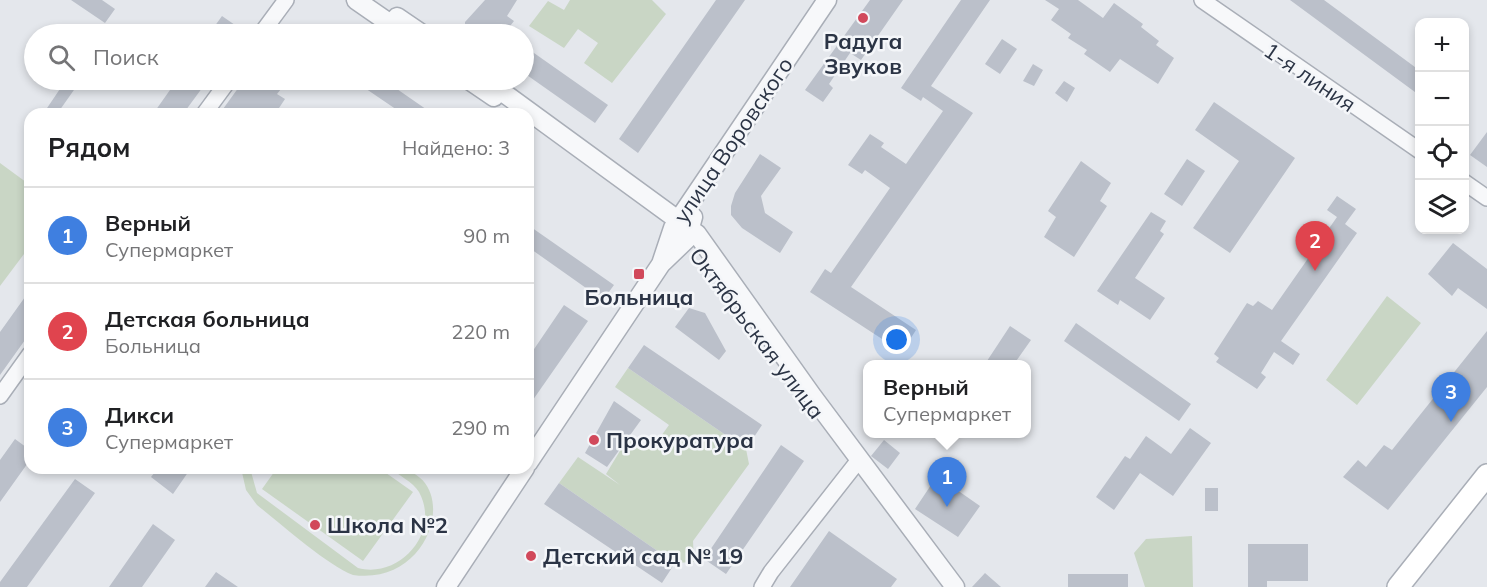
<!DOCTYPE html>
<html lang="ru">
<meta charset="utf-8">
<style>
:root{--surface:#fff;--page:#f6f6f6;--text:#202124;--muted:#757577;--line:#e0e0e0;--accent:#db2777}
body{margin:0;font-family:Mulish,sans-serif;background:var(--page);color:var(--text)}
.controls{position:absolute;right:18px;top:18px;display:grid;overflow:hidden;border-radius:12px;box-shadow:0 3px 9px #0003}
.controls button{width:54px;height:54px;display:grid;place-items:center;padding:0;border:0;border-bottom:2px solid var(--line);background:var(--surface);color:var(--text);font:30px sans-serif}
.you{position:absolute;left:897px;top:340px;width:21px;height:21px;margin:-15px;border:4px solid #fff;border-radius:50%;background:#1a73e8;box-shadow:0 0 0 9px #1a73e833}
.badge{display:grid;place-items:center;width:39px;height:39px;border-radius:50%;background:var(--accent);color:#fff;font-size:20px;font-weight:700}
.pin{position:absolute;translate:-50% -50px;filter:drop-shadow(0 2px 3px #0008)}
.pin::after{content:'';position:absolute;top:32px;width:21px;height:18px;background:inherit;clip-path:polygon(0 0,100% 0,50% 100%)}
.popup{position:absolute;left:863px;top:360px;width:168px;height:78px;box-sizing:border-box;display:grid;place-content:center;border-radius:12px;background:var(--surface);filter:drop-shadow(0 2px 4px #0005);font-size:20px;white-space:nowrap;color:var(--muted)}
.popup b{font-size:22px;color:var(--text)}
.popup::after{content:'';position:absolute;left:50%;top:100%;margin-left:-12px;border:12px solid transparent;border-top-color:var(--surface)}
.list{margin:0;padding:0;list-style:none}
h2{display:flex;justify-content:space-between;align-items:center;height:78px;margin:0;padding:0 24px;font-size:26px}
h2 small{font-size:20px;font-weight:400;color:var(--muted)}
.list li{display:grid;grid-template-columns:39px 1fr auto;gap:18px;align-items:center;box-sizing:border-box;height:96px;padding:0 24px;border-top:2px solid var(--line)}
.list b{display:block;font-size:22px;white-space:nowrap}
.list p{margin:0;font-size:20px;white-space:nowrap;color:var(--muted)}
.list em{font-size:20px;font-style:normal;color:var(--muted)}
.icon{flex:none;width:33px;height:33px;fill:none;stroke:currentColor;stroke-width:2;stroke-linecap:round;stroke-linejoin:round}
.map{position:relative;flex:none;width:1487px;height:587px;overflow:hidden}
.search{position:absolute;background:var(--surface);box-shadow:0 3px 9px #0003;left:24px;top:24px;width:510px;height:66px;display:flex;align-items:center;gap:15px;box-sizing:border-box;padding:0 21px;border-radius:33px;color:var(--muted);font-size:22px}
.panel{position:absolute;background:var(--surface);box-shadow:0 3px 9px #0003;left:24px;top:108px;width:510px;height:366px;border-radius:18px}
.map>svg:first-child{display:block}
.green{fill:#c9d6c5}
.building{fill:#bbc0ca}
.lines{fill:none;stroke-linecap:round;stroke-linejoin:round}
.minor-casing{stroke:#a9aeb7;stroke-width:18}
.tertiary-casing{stroke:#a9aeb7;stroke-width:21}
.secondary-casing{stroke:#a9aeb7;stroke-width:24}
.minor{stroke:#f7f8fa;stroke-width:15}
.tertiary{stroke:#f7f8fa;stroke-width:18}
.secondary{stroke:#fff;stroke-width:21}
.poi-dot{fill:#d1495b;stroke:#f4f6f9;stroke-width:2}
.labels{text-anchor:middle;dominant-baseline:central;stroke-width:5;stroke-linejoin:round;paint-order:stroke}
.poi-label{font-size:22px;font-weight:bold;fill:#2b3445;stroke:#f4f6f9;text-anchor:start}
.street-label{font-size:22px;fill:#2b3445;stroke:#f4f6f9}
</style>
<div class="map">
<svg width="1487" height="587" viewBox="0 0 1487 587">
<rect width="100%" height="100%" fill="#e4e7ec"/>
<path class="green" d="M570,0H652L666,14L612,83L584,63L598,43L578,29L564,48L529,26L548,1L564,10Z
M0,163L30,185V246L0,286Z
M1387,296L1421,323L1357,405L1326,380Z
M628,368L746,449L749,464L693,541L694,562L675,563L559,483L578,457L620,485L606,474L629,436L651,450L669,425L615,387Z
M241,468H250L257,493L358,568C400,579 441,532 419,492C413,482 398,475 390,468C464,468 437,587 353,575C327,565 281,524 257,505L246,490Z
M277,468H379L413,492L363,561L262,489Z
M1192,536L1193,587H1145L1134,553L1146,539Z"/>
<path class="building" d="M71,0H102L115,9L105,23Z
M485,0H517L507,16L514,21L504,34H465V22Z
M716,0H745L638,153L619,139Z
M870,0H903L861,60L850,53L829,84L833,88L823,102L805,90Z
M961,0H990L931,86L973,113L851,287L916,330L902,352L810,292L825,269L831,273L890,188L865,170L862,174L848,165L870,134L884,143L881,147L906,164L943,111L923,97L921,101L901,88Z
M1045,0H1078L1103,18L1114,3L1143,24L1141,27L1159,41L1156,45L1174,58L1158,84L1120,59L1110,72L1084,54L1087,50L1068,38L1071,34L1051,20L1059,9Z
M1290,0H1324L1419,70V95Z
M222,16L248,34H209Z
M1002,39L1017,49L1000,74L985,64Z
M524,46L608,105L595,123L524,73Z
M1033,64L1043,70L1034,86L1023,81Z
M66,80H81L57,114H43Z
M177,80H208L183,114H153Z
M244,80H279L285,84L277,94L285,99L275,114H230L223,109Z
M353,80H384L433,114H403Z
M1064,81L1075,88L1067,102L1055,93Z
M1214,102L1295,158L1230,253L1193,228L1239,161L1195,130Z
M1487,132V167L1470,155Z
M760,154L781,168L761,196L765,213L793,232L780,253L742,228L731,215V206L735,193Z
M1187,159L1205,171L1182,206L1164,194Z
M1081,161L1111,183L1100,201L1107,206L1074,257L1044,237L1056,217L1048,211Z
M1337,196L1356,209L1345,224L1357,233L1281,341L1300,354L1293,365L1274,352L1261,373L1266,377L1257,389L1216,362L1219,358L1214,354L1247,303L1253,306L1258,301L1272,310L1337,217L1327,210Z
M1151,212L1166,221L1160,231L1164,234L1135,278L1165,298L1150,320L1120,300L1118,305L1097,291Z
M528,225L614,285L603,300L528,247Z
M1453,243L1487,269V309L1458,288L1452,296L1428,274Z
M30,290V333L0,375V332Z
M564,305L588,321L528,407V358Z
M689,308L705,313L726,351L719,360L675,327Z
M1076,323L1191,404L1179,421L1064,341Z
M1010,326L1031,340L1014,364H985Z
M1487,331V387L1388,510L1343,477L1358,460L1366,467L1384,445L1392,450Z
M644,345L762,425L746,449L628,368Z
M614,401L641,420L607,467L585,453Z
M1190,428L1211,443L1173,496L1140,473L1114,510L1096,497L1125,456L1130,459L1146,436L1171,454Z
M15,439L30,450V460L0,502V460Z
M884,440L900,453L888,469L871,456Z
M781,445L804,461L726,574L704,559Z
M158,468H191L173,494L151,477Z
M937,476L980,506L958,537L915,509Z
M75,479L95,493L27,587H0V582Z
M559,483L675,563L662,583L544,504Z
M1205,488H1218V511H1205Z
M153,524L175,540L142,587H109Z
M829,531L897,579L891,587H790Z
M1248,544H1308V581H1267V587H1248Z
M216,572L238,587H205Z
M985,573L1001,587H972Z
M1068,574H1128V587H1068Z"/>
<g class="lines">
<g class="minor-casing">
<path id="minor" d="M1202,0L1420,151
M261,34L286,0
M204,114L229,80
M1464,182L1487,198
M0,396L30,354
M762,587L771,572L855,465"/>
</g>
<g class="tertiary-casing">
<path id="tertiary" d="M356,0L405,34
M397,17L422,34
M469,80L494,97
M486,80L697,234L813,397L955,587
M662,263L687,239L693,217
M528,463L661,264L673,228L827,0
M446,587L525,468"/>
</g>
<g class="secondary-casing">
<path id="secondary" d="M1398,587L1487,475"/>
</g>
<use href="#minor" class="minor"/>
<use href="#tertiary" class="tertiary"/>
<use href="#secondary" class="secondary"/>
</g>
<g class="poi-dot">
<circle cx="863" cy="18" r="6"/>
<rect x="633" y="268" width="12" height="12" rx="3"/>
<circle cx="594" cy="440" r="6"/>
<circle cx="315" cy="525" r="6"/>
<circle cx="531" cy="556" r="6"/>
</g>
<g class="labels">
<g class="poi-label">
<text x="863" y="41" text-anchor="middle">Радуга<tspan x="863" dy="25">Звуков</tspan></text>
<text x="639" y="297" text-anchor="middle">Больница</text>
<text x="606" y="440">Прокуратура</text>
<text x="327" y="525">Школа №2</text>
<text x="543" y="556">Детский сад № 19</text>
</g>
<g class="street-label">
<text transform="translate(1310 77) rotate(34)">1-я линия</text>
<text transform="translate(733 140) rotate(-56)">улица Воровского</text>
<text transform="translate(757 333) rotate(53)">Октябрьская улица</text>
</g>
</g>
</svg>
<div class="controls">
<button>+</button>
<button>−</button>
<button><svg class="icon" aria-label="locate" viewBox="0 0 24 24"><circle cx="12" cy="12" r="6"/><path d="M12 2v4M12 18v4M2 12h4M18 12h4"/></svg></button>
<button><svg class="icon" aria-label="layers" viewBox="0 0 24 24"><path d="M12 4l9 5-9 5-9-5zM3 14l9 5 9-5"/></svg></button>
</div>
<div class="you"></div>
<div class="pin badge" style="left:947px;top:507px;background:#3f7fe0">1</div>
<div class="popup"><b>Верный</b>Супермаркет</div>
<div class="pin badge" style="left:1315px;top:271px;background:#e0444e">2</div>
<div class="pin badge" style="left:1451px;top:422px;background:#3f7fe0">3</div>
<div class="search"><svg class="icon" aria-label="search" viewBox="0 0 24 24"><circle cx="10" cy="10" r="6"/><path d="M15 15l6 6"/></svg>Поиск</div>
<section class="panel">
<h2>Рядом<small>Найдено: 3</small></h2>
<ul class="list">
<li><span class="badge" style="background:#3f7fe0">1</span><div><b>Верный</b><p>Супермаркет</p></div><em>90 m</em></li>
<li><span class="badge" style="background:#e0444e">2</span><div><b>Детская больница</b><p>Больница</p></div><em>220 m</em></li>
<li><span class="badge" style="background:#3f7fe0">3</span><div><b>Дикси</b><p>Супермаркет</p></div><em>290 m</em></li>
</ul>
</section>
</div>
